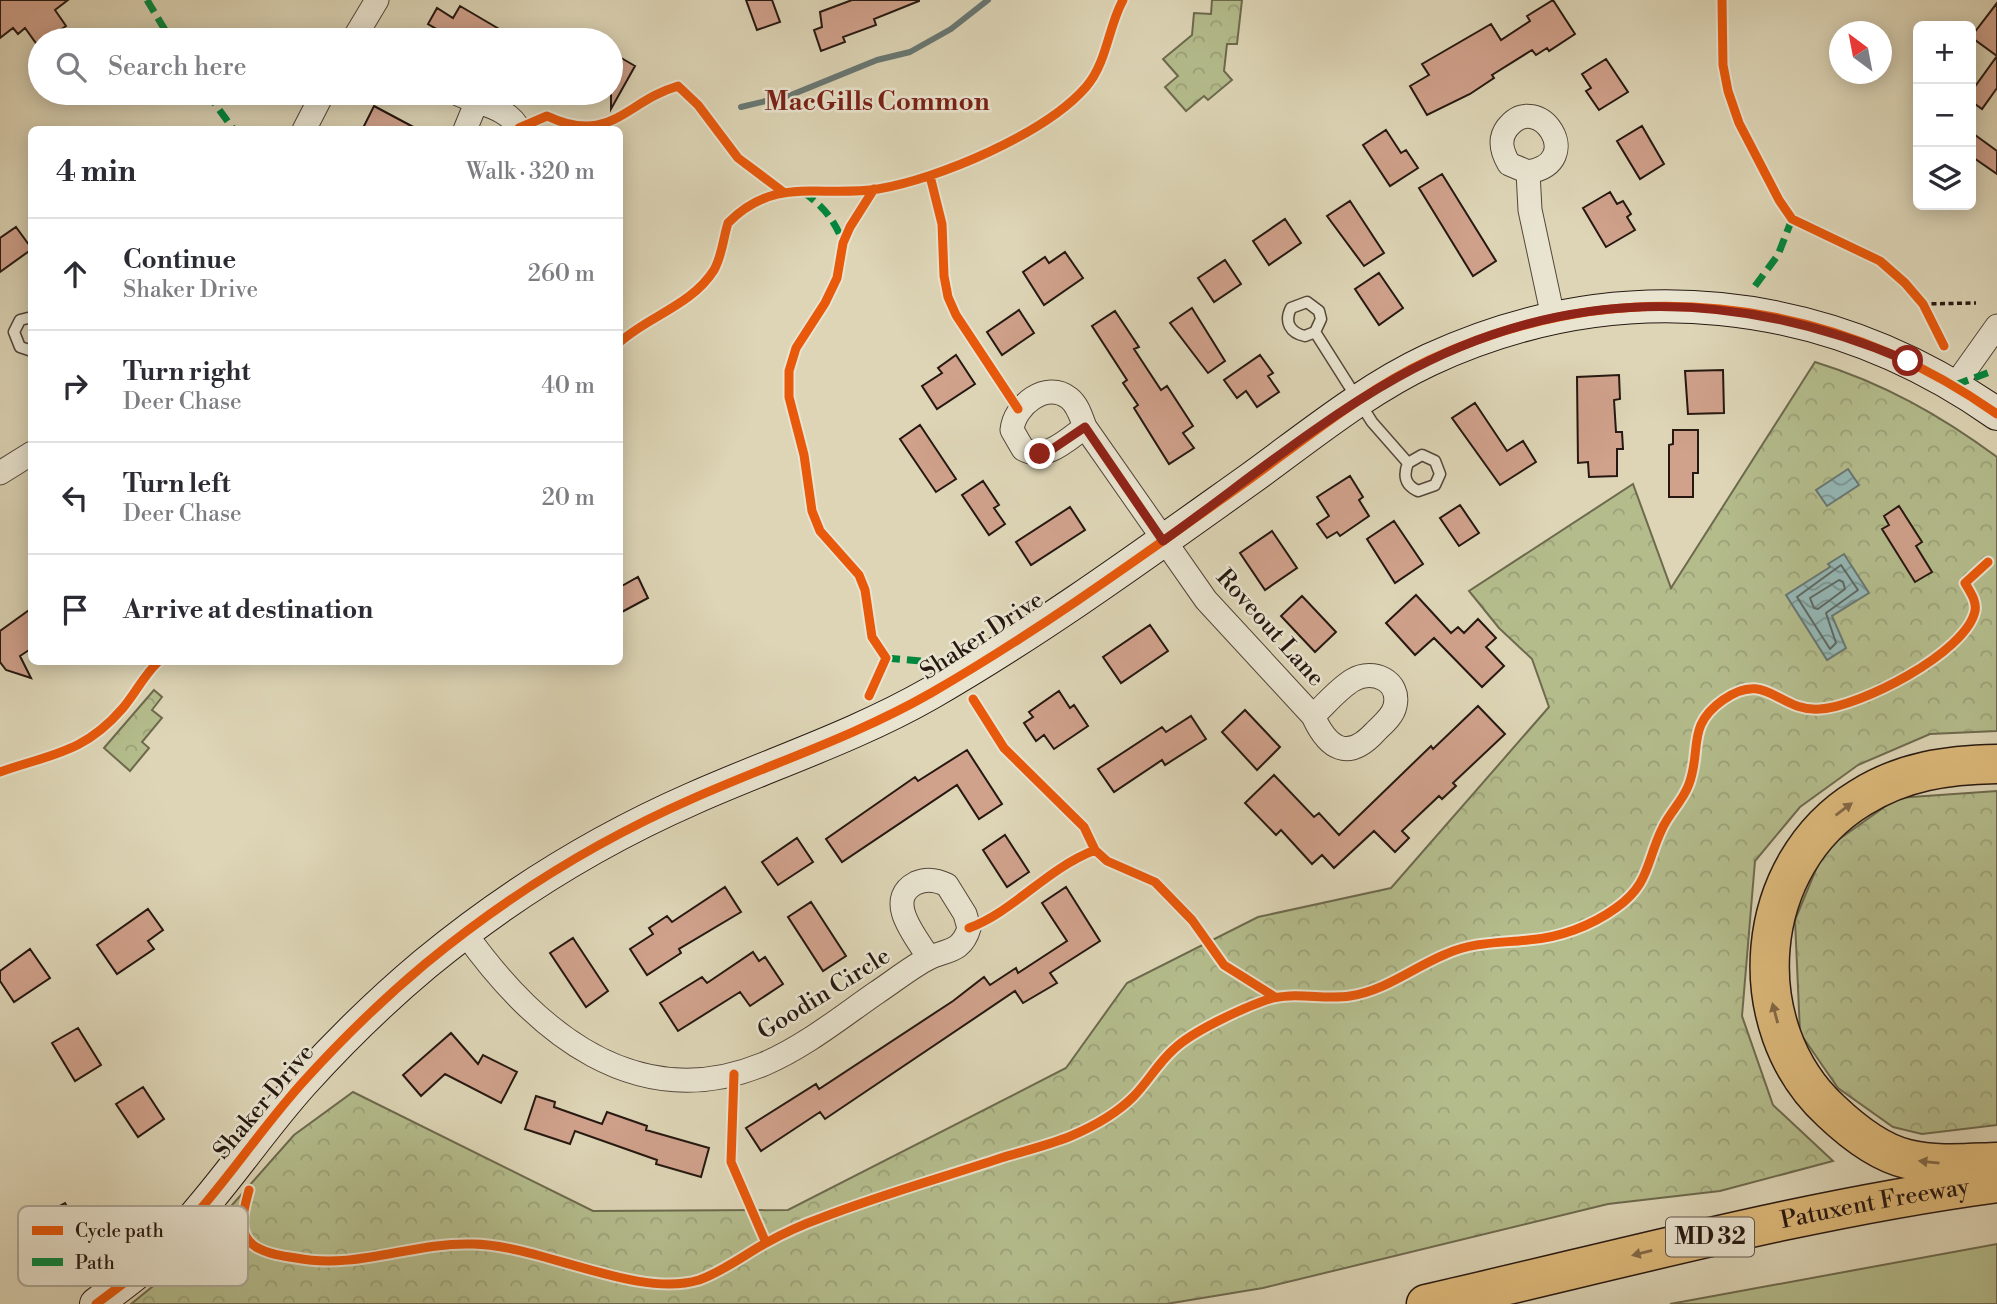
<!DOCTYPE html>
<meta charset="utf-8">
<style>
:root{--surface:#fff;--page:#f7f7f7;--text:#2b2b33;--muted:#7c7c81;--line:#e1e1e2}
body{margin:0;font-family:"Libre Bodoni",serif;background:var(--page);color:var(--text)}
.controls{position:absolute;right:21px;top:21px;display:grid;overflow:hidden;border-radius:10px;box-shadow:0 4px 18px #0003}
.controls button{width:63px;height:63px;display:grid;place-items:center;padding:0;border:0;border-bottom:2px solid var(--line);background:var(--surface);color:var(--text);font:35px sans-serif}
.compass{position:absolute;left:1829px;top:21px;width:63px;height:63px;border-radius:50%;background:var(--surface);box-shadow:0 4px 18px #0003;rotate:328deg}
.stop{position:absolute;width:21px;height:21px;margin:-16px;border:5px solid #8f2418;border-radius:50%;background:#fff}
.stop.end{background:#8f2418;border-color:#fff;box-shadow:0 2px 7px #0008}
.list{margin:0;padding:0;list-style:none}
h2{display:flex;justify-content:space-between;align-items:center;height:91px;margin:0;padding:0 28px;font-size:30px}
h2 small{font-size:23px;font-weight:400;color:var(--muted)}
.list li{display:grid;grid-template-columns:46px 1fr auto;gap:21px;align-items:center;box-sizing:border-box;height:112px;padding:0 28px;border-top:2px solid var(--line)}
.list b{display:block;font-size:26px;white-space:nowrap}
.list p{margin:0;font-size:23px;white-space:nowrap;color:var(--muted)}
.list em{font-size:23px;font-style:normal;color:var(--muted)}
.icon{flex:none;width:38px;height:38px;fill:none;stroke:currentColor;stroke-width:2;stroke-linecap:round;stroke-linejoin:round}
.map{position:relative;flex:none;width:1997px;height:1304px;overflow:hidden}
.search{position:absolute;background:var(--surface);box-shadow:0 4px 18px #0003;left:28px;top:28px;width:595px;height:77px;display:flex;align-items:center;gap:18px;box-sizing:border-box;padding:0 24px;border-radius:38px;color:var(--muted);font-size:26px}
.panel{position:absolute;background:var(--surface);box-shadow:0 4px 18px #0003;left:28px;top:126px;width:595px;height:539px;border-radius:10px}
.map>svg:first-child{display:block}
.green{fill:#b4bc8c;stroke:#6d6a4e;stroke-width:2}
.forest{fill:url(#forest-crowns);stroke:#6d6a4e;stroke-width:2}
.water{fill:url(#water-waves);stroke:#687773;stroke-width:2}
.lines{fill:none;stroke-linecap:round;stroke-linejoin:round}
.shore{stroke:#5d6863;stroke-width:2}
.stream{stroke:#687773;stroke-width:6}
.building{fill:#d0a18b;stroke:#261811;stroke-width:2}
.lane-casing{stroke:#54473a;stroke-width:13}
.street-casing{stroke:#54473a;stroke-width:25}
.secondary-casing{stroke:#261811;stroke-width:34}
.highway-casing{stroke:#261811;stroke-width:41}
.path{stroke:#261811;stroke-width:3.5;stroke-dasharray:5 3.5;stroke-linecap:butt}
.lane{stroke:#e9e4d0;stroke-width:10}
.street{stroke:#e9e4d0;stroke-width:23}
.secondary{stroke:#e9e4d0;stroke-width:32}
.highway{stroke:#deba7b;stroke-width:38}
.quiet{stroke:#00873e;stroke-width:7;stroke-dasharray:14 7;stroke-linecap:butt}
.cycleway-casing{stroke:#e9e4d0;stroke-width:13}
.cycleway{stroke:#e8590c;stroke-width:9}
.oneway{fill:#826946}
.route{stroke:#8f2418;stroke-width:9}
.labels{text-anchor:middle;dominant-baseline:central;stroke-width:5;stroke-linejoin:round;paint-order:stroke}
.shield{fill:#e9e4d0;stroke:#60554a;stroke-width:2}
.shield-label{font-size:23px;font-weight:bold;fill:#261811}
.street-label{font-size:24px;fill:#261811;stroke:#e9e4d0}
.neighbourhood-label{font-size:26px;font-weight:bold;fill:#7a1f14;stroke:#e9e4d0}
.key{fill:#e9e4d0;stroke:#aea797;stroke-width:2}
.key-label{font-size:19px;fill:#261811}
</style>
<div class="map">
<svg width="1997" height="1304" viewBox="0 0 1997 1304">
<defs>
<pattern id="forest-crowns" width="20" height="18" patternUnits="userSpaceOnUse" patternTransform="scale(1.75)"><rect width="20" height="18" fill="#b4bc8c"/><path d="M2 6a3 3 0 1 1 6 0M12 15a3 3 0 1 1 6 0" fill="none" stroke="#9ba178"/></pattern>
<pattern id="water-waves" width="16" height="10" patternUnits="userSpaceOnUse" patternTransform="scale(1.75)"><rect width="16" height="10" fill="#94b7b5"/><path d="M0 5q4-4 8 0t8 0" fill="none" stroke="#799492"/></pattern>
</defs>
<rect width="100%" height="100%" fill="#ddd5b6"/>
<filter id="stains"><feTurbulence type="fractalNoise" baseFrequency=".00286" numOctaves="4"/><feColorMatrix values="0 0 0 0 .2 0 0 0 0 .09 0 0 0 0 .02 0 0 0 .5 -.17"/></filter>
<radialGradient id="worn" r=".72"><stop offset=".6" stop-color="#630" stop-opacity="0"/><stop offset="1" stop-color="#630" stop-opacity=".3"/></radialGradient>
<path class="green" d="M1997,1244V1304H1670Z"/>
<path class="forest" d="M1212,0H1242L1237,44H1227L1224,71L1232,80L1208,100L1204,96L1186,111L1165,87L1178,76L1163,59L1192,35L1194,13L1211,14Z
M1815,362C1883,383 1940,415 1997,457V731L1930,734L1858,765L1800,807L1755,861L1742,1016L1773,1105L1833,1161L1720,1191L1608,1204L1263,1288L1166,1304H131L179,1265L294,1135L353,1092L593,1211L788,1210L1066,1068L1127,983L1258,917L1391,888L1549,707L1532,659L1499,628L1469,591L1633,484L1671,588Z
M154,690L162,697L152,710L162,718L142,742L149,748L130,771L104,748Z
M1997,791V1125L1922,1134L1893,1127L1838,1088L1800,1033L1795,920L1824,850L1897,798Z"/>
<path class="water" d="M1848,469L1859,485L1827,506L1816,490Z
M1844,554L1869,593L1832,616L1846,648L1827,660L1786,595L1830,567L1828,564Z"/>
<g class="lines">
<path class="shore" d="M1841,565L1858,590L1826,613L1836,643L1830,649L1797,597Z
M1839,580L1843,582L1845,589L1818,609L1814,608L1810,598Z"/>
<path class="stream" d="M741,107L791,95L877,60L910,52L951,29L988,0"/>
</g>
<path class="building" d="M0,0H68L55,10L66,26L46,40H40L38,46L25,28L18,34L13,28L0,38Z
M746,0H772L780,22L757,30Z
M852,0H919V1L874,19L876,25L843,37L845,42L821,51L814,30L822,27L820,12Z
M1553,0L1575,34L1549,51L1547,48L1536,55L1532,50L1492,75L1494,78L1470,94L1427,115L1410,86L1429,75L1422,64L1491,24L1501,40L1530,21L1527,16Z
M1997,3V56L1971,37Z
M460,6L518,40H456L428,24L437,8L453,18Z
M611,52L635,66L611,109Z
M1997,56V88L1982,109L1971,101V92Z
M1606,59L1628,92L1599,110L1586,91L1591,88L1582,74Z
M374,106L419,130H362Z
M1642,126L1664,164L1640,179L1617,141Z
M1386,130L1401,153L1406,150L1418,168L1390,186L1363,145Z
M1971,132L1997,151V174L1971,156Z
M1442,174L1496,261L1473,276L1419,188Z
M1610,192L1617,204L1623,201L1631,214L1627,217L1635,230L1606,247L1583,208Z
M1350,201L1384,253L1364,266L1327,216Z
M1285,219L1301,243L1269,265L1253,241Z
M16,227L32,249L0,272V238Z
M1065,252L1083,278L1044,305L1023,272L1045,257L1049,263Z
M1225,260L1241,284L1214,302L1198,278Z
M1379,273L1403,308L1379,325L1355,289Z
M1192,308L1225,361L1208,373L1170,323Z
M1019,310L1034,333L1002,355L987,332Z
M1115,311L1139,347L1134,349L1161,390L1167,386L1193,426L1183,433L1194,448L1169,464L1134,408L1138,405L1123,383L1127,380L1092,326Z
M956,355L975,384L937,409L922,386L942,373L938,368Z
M1260,355L1273,373L1268,376L1279,392L1257,407L1246,391L1237,398L1224,380Z
M1723,370L1724,413L1688,414L1685,371Z
M1619,375L1620,399L1614,400L1616,432H1622L1623,449H1617V476L1589,477L1588,462L1578,463L1577,377Z
M1475,403L1507,451L1523,441L1536,462L1500,485L1452,418Z
M920,425L956,479L936,492L900,439Z
M1673,430H1698V473H1693V497H1669V445L1673,444Z
M1350,476L1363,497L1359,500L1369,516L1340,536L1337,532L1327,538L1317,524L1329,516L1317,497Z
M983,481L999,505L994,508L1005,524L989,535L962,495Z
M1460,505L1479,533L1459,546L1440,518Z
M1899,506L1922,542L1916,546L1932,572L1915,582L1882,529L1889,525L1884,516Z
M1070,507L1085,530L1031,565L1016,542Z
M1394,521L1423,564L1395,583L1367,539Z
M1272,531L1297,568L1265,590L1240,553Z
M638,577L648,598L620,613V587Z
M1416,595L1451,633L1458,627L1464,633L1478,619L1496,638L1486,647L1504,666L1482,687L1434,638L1415,655L1386,623Z
M1302,596L1336,632L1315,652L1281,616Z
M32,608V648L20,656L31,678L6,670L0,662V631Z
M1150,625L1168,651L1121,683L1103,657Z
M1059,691L1070,708L1074,705L1088,726L1054,749L1044,735L1036,741L1024,723L1033,717L1029,712Z
M1478,706L1505,734L1453,783L1456,786L1442,799L1439,796L1402,831L1409,838L1395,852L1374,831L1334,868L1322,855L1312,864L1281,830L1276,835L1245,803L1274,775L1314,817L1319,813L1339,835L1431,746L1433,749Z
M1245,710L1280,747L1257,770L1222,732Z
M1191,716L1206,739L1165,765L1162,760L1114,792L1098,769L1162,727L1166,732Z
M967,750L1002,804L979,819L957,785L842,862L826,839L915,777L918,781Z
M1005,835L1029,872L1007,887L983,850Z
M797,838L813,862L778,885L762,862Z
M725,887L741,912L679,949L681,953L647,975L630,949L653,934L649,928L667,916L672,922Z
M1066,887L1100,941L1050,973L1057,983L1023,1003L1015,991L825,1119L820,1112L761,1151L746,1128L816,1084L819,1089L953,1001L984,977L990,985L1016,968L1018,973L1067,941L1042,903Z
M811,902L846,956L823,971L788,917Z
M148,909L163,930L148,941L154,949L117,974L97,945Z
M573,938L608,991L586,1007L550,953Z
M30,949L50,978L14,1002L0,981V971Z
M753,952L759,961L765,957L783,984L750,1006L740,992L678,1031L660,1003L702,977L707,983Z
M78,1028L101,1065L75,1081L52,1043Z
M451,1033L478,1064L483,1055L517,1072L501,1103L445,1074L421,1096L403,1075Z
M143,1087L164,1119L138,1137L116,1104Z
M536,1096L555,1102L554,1107L602,1124L607,1112L647,1126L646,1130L709,1148L701,1177L656,1164L657,1160L575,1131L570,1144L525,1129Z
M65,1203L77,1225L83,1222L93,1239L56,1259L46,1241L42,1243L30,1222Z"/>
<g class="lines">
<g class="lane-casing">
<path id="lane" d="M32,317L20,320L14,332L20,347L32,351
M1315,332L1305,336C1290,333 1284,322 1291,308L1307,302L1319,311L1321,319L1315,332L1372,422L1408,463C1403,476 1405,485 1418,491L1435,485L1440,474L1435,461L1422,455L1408,463"/>
</g>
<g class="street-casing">
<path id="street" d="M353,40L377,0
M456,93C477,104 510,107 519,130
M304,130L323,93
M465,130L476,103
M1528,172C1588,162 1538,88 1507,128C1498,140 1502,152 1509,164L1528,172L1530,210L1553,317
M1955,385L1997,326
M1085,427C1067,440 1045,462 1023,449L1012,430C1014,406 1046,380 1069,398C1078,405 1081,417 1085,427L1206,600L1313,716C1326,704 1339,688 1353,680C1373,668 1401,681 1395,706C1393,716 1383,724 1376,731C1348,762 1328,749 1313,716
M0,473L32,453
M465,933C535,1031 636,1117 764,1064C804,1047 840,1018 876,993C893,982 911,967 929,958C939,953 950,952 958,946C964,941 967,935 969,928L965,914L947,885C937,880 927,878 916,883C883,900 917,938 929,958"/>
</g>
<g class="secondary-casing">
<path id="secondary" d="M96,1304C123,1284 151,1263 174,1239C221,1190 258,1132 303,1082C341,1040 382,1000 425,964C506,897 598,840 694,798C773,763 856,736 931,693C1042,629 1146,553 1250,479C1308,437 1365,390 1429,360C1619,272 1826,294 1997,414"/>
</g>
<g class="highway-casing">
<g id="highway">
<path d="M1997,764C1947,765 1903,771 1860,798C1752,864 1739,1026 1831,1111C1852,1131 1878,1152 1907,1159C1936,1166 1967,1163 1997,1162"/>
<path id="s1" d="M1426,1304C1616,1261 1803,1209 1997,1183"/>
</g>
</g>
<path class="path" d="M1923,304L1976,303"/>
<use href="#lane" class="lane"/>
<use href="#street" class="street"/>
<use href="#secondary" class="secondary"/>
<use href="#highway" class="highway"/>
<path class="quiet" d="M147,0L171,40
M207,93L234,130
M803,192C823,206 835,220 843,243
M1755,286L1778,255L1792,219
M1955,385L1990,372
M886,658L933,662"/>
<g class="cycleway-casing">
<path id="cycleway" d="M1722,0L1723,65L1728,91L1739,123L1779,200L1792,219L1880,261L1905,283L1923,304L1944,346
M519,128L547,116C611,146 626,101 678,86L698,105L738,158L782,191
M930,176L942,224L944,276L948,297L956,315L1018,409
M620,342C649,316 692,305 714,270C722,256 723,239 728,223C775,175 820,198 878,189C938,179 1045,134 1086,87C1107,63 1108,27 1123,0
M869,696L886,658L872,637L865,590L859,575L820,531L812,511L804,455L789,397V371L796,348L825,303L837,278L843,243L850,227L874,189
M973,699L1004,748L1084,827L1095,850L1107,861L1155,882L1192,920L1224,965L1275,997
M0,772C51,754 84,753 122,709C135,694 144,675 158,662
M969,928C1013,912 1046,869 1095,850
M734,1074L731,1162L766,1243
M249,1190C244,1209 235,1234 256,1247C268,1254 282,1256 296,1258C357,1270 412,1242 473,1244C541,1245 637,1299 699,1280C722,1272 743,1256 764,1244C782,1234 801,1225 821,1218C880,1195 941,1178 1001,1158C1024,1151 1049,1145 1071,1136C1092,1127 1117,1113 1133,1097C1148,1082 1158,1063 1174,1049C1193,1031 1241,1009 1266,1000C1292,991 1323,1000 1350,996C1385,991 1414,967 1446,954C1473,942 1499,943 1528,940C1559,938 1591,926 1616,908C1650,884 1646,862 1662,829C1669,813 1683,801 1689,784C1702,749 1686,726 1723,700C1767,669 1778,712 1820,709C1859,707 1966,653 1975,611C1977,601 1970,592 1965,583L1988,562
M96,1304C123,1284 151,1263 174,1239C221,1190 258,1132 303,1082C341,1040 382,1000 425,964C506,897 598,840 694,798C773,763 856,736 931,693C1042,629 1146,553 1250,479C1308,437 1365,390 1429,360C1619,272 1826,294 1997,414"/>
</g>
<use href="#cycleway" class="cycleway"/>
</g>
<defs><path id="oneway-solid" d="M-6-.8H1V-3.2L6.5 0L1 3.2V.8H-6Z" transform="scale(1.75)"/></defs>
<g class="oneway">
<use href="#oneway-solid" transform="translate(1844 809) rotate(-37)"/>
<use href="#oneway-solid" transform="translate(1775 1013) rotate(-105)"/>
<use href="#oneway-solid" transform="translate(1929 1162) rotate(-174)"/>
<use href="#oneway-solid" transform="translate(1642 1253) rotate(166)"/>
</g>
<g class="lines">
<path class="route" d="M1040,454L1051,450L1085,427L1163,541C1240,486 1317,422 1398,377C1564,284 1737,288 1908,361"/>
</g>
<g class="labels">
<rect class="shield" x="1666" y="1217.5" width="88" height="39" rx="5"/>
<g class="shield-label">
<text x="1710" y="1237">MD 32</text>
</g>
<g class="street-label">
<text transform="translate(1270 628) rotate(48)">Roveout Lane</text>
<text transform="translate(982 636) rotate(-33)">Shaker Drive</text>
<text transform="translate(824 994) rotate(-32)">Goodin Circle</text>
<text transform="translate(264 1102) rotate(-50)">Shaker Drive</text>
<text stroke="none"><textPath href="#s1" startOffset="460">Patuxent Freeway</textPath></text>
</g>
<g class="neighbourhood-label">
<text x="877" y="102">MacGills Common</text>
</g>
</g>
<rect x="18" y="1206" width="230" height="80" rx="10" class="key"/>
<rect x="32" y="1226" width="31" height="9" fill="#e8590c"/>
<rect x="32" y="1258" width="31" height="8" fill="#00873e"/>
<g class="key-label">
<text x="75" y="1237">Cycle path</text>
<text x="75" y="1269">Path</text>
</g>
<rect width="100%" height="100%" filter="url(#stains)"/>
<rect width="100%" height="100%" fill="url(#worn)"/>
</svg>
<div class="controls">
<button>+</button>
<button>−</button>
<button><svg class="icon" aria-label="layers" viewBox="0 0 24 24"><path d="M12 4l9 5-9 5-9-5zM3 14l9 5 9-5"/></svg></button>
</div>
<svg class="compass" viewBox="-18 -18 36 36"><path d="M0-13l5 13h-10z" fill="#e53935"/><path d="M0 13l5-13h-10z" fill="#7c7c81"/></svg>
<div class="stop" style="left:1908px;top:361px"></div>
<div class="stop end" style="left:1040px;top:454px"></div>
<div class="search"><svg class="icon" aria-label="search" viewBox="0 0 24 24"><circle cx="10" cy="10" r="6"/><path d="M15 15l6 6"/></svg>Search here</div>
<section class="panel">
<h2>4 min<small>Walk · 320 m</small></h2>
<ul class="list">
<li><svg class="icon" aria-label="ahead" viewBox="0 0 24 24"><path d="M12 20V5M6 11l6-6 6 6"/></svg><div><b>Continue</b><p>Shaker Drive</p></div><em>260 m</em></li>
<li><svg class="icon" aria-label="right" viewBox="0 0 24 24"><path d="M7 20v-9h11M14 6l5 5-5 5"/></svg><div><b>Turn right</b><p>Deer Chase</p></div><em>40 m</em></li>
<li><svg class="icon" aria-label="left" viewBox="0 0 24 24"><path d="M17 20v-9H6M10 6l-5 5 5 5"/></svg><div><b>Turn left</b><p>Deer Chase</p></div><em>20 m</em></li>
<li><svg class="icon" aria-label="arrive" viewBox="0 0 24 24"><path d="M6 21V4h12l-3 4 3 4H6"/></svg><div><b>Arrive at destination</b></div></li>
</ul>
</section>
</div>
